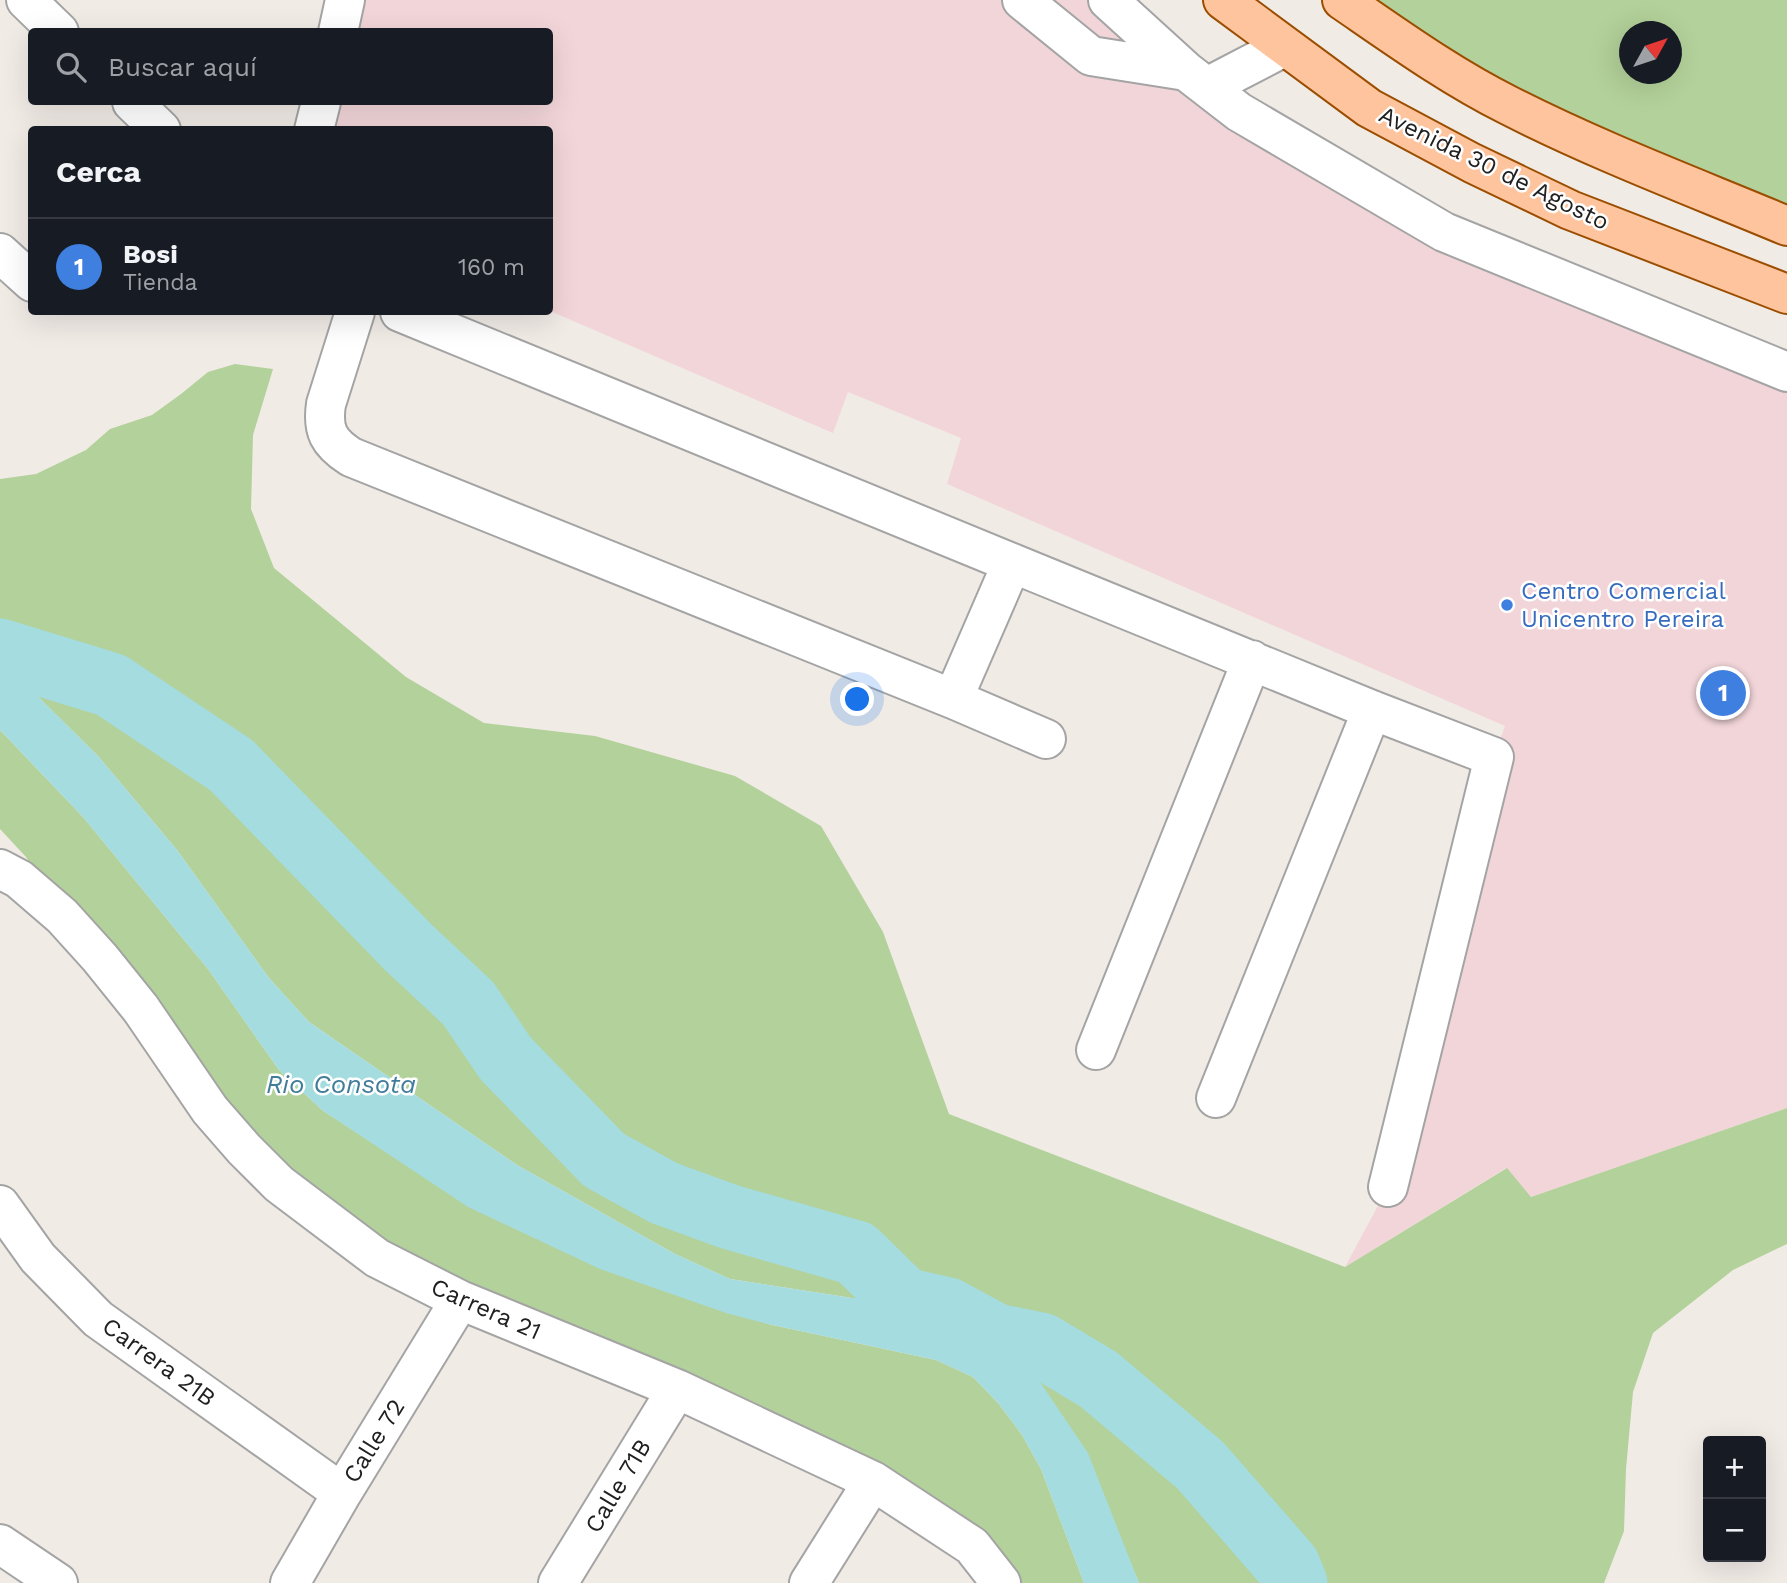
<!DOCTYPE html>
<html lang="es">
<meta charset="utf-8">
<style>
:root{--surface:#171b24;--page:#242831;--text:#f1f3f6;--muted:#9ea1a6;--line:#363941;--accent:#cf0023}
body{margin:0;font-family:"Work Sans",sans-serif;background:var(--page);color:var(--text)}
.controls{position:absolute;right:21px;bottom:21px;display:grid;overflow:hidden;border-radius:7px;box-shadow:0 7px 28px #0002}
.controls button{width:63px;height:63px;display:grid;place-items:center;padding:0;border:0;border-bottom:2px solid var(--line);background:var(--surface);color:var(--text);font:35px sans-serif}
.compass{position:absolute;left:1619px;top:21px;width:63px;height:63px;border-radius:50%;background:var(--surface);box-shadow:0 7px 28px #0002;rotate:50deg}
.you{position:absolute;left:858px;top:700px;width:24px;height:24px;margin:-18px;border:5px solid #fff;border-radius:50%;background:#1a73e8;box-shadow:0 0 0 10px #1a73e833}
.badge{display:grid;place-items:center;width:46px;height:46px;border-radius:50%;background:var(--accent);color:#fff;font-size:23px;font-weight:700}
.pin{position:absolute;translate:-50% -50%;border:4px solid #fff;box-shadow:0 2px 7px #0006}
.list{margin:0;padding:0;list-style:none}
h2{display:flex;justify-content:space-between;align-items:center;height:91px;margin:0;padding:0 28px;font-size:30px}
h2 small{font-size:23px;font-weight:400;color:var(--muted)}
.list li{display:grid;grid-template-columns:46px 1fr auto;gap:21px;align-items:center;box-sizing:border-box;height:98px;padding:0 28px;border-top:2px solid var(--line)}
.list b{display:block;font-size:26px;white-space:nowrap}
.list p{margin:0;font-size:23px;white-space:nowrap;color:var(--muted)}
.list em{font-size:23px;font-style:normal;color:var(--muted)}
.icon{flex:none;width:38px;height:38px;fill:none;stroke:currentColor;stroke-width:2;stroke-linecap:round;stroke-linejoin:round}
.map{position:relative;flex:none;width:1787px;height:1583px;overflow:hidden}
.search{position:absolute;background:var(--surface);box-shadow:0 7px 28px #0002;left:28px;top:28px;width:525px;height:77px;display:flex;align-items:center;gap:18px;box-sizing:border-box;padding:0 24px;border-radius:7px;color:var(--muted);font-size:26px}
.panel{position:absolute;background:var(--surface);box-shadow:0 7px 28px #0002;left:28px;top:126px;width:525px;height:189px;border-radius:7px}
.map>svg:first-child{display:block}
.commercial{fill:#f2d5d9}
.forest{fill:#b3d19a;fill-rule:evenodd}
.water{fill:#a5dcdf}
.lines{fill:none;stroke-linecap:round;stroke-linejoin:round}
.river{stroke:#a5dcdf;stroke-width:65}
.minor-casing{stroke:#a4a4a4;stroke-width:42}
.major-casing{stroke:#9b4e00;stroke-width:42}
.minor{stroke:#fff;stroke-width:38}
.major{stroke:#fec49d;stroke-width:38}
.shop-dot{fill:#3f7fe0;stroke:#fff;stroke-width:2.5}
.labels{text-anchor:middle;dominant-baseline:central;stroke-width:5;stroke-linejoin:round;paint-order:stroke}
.street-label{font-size:24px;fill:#202020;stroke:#fff}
.shop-label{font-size:24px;fill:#366cbe;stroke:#fff;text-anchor:start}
.water-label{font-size:26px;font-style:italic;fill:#417d9b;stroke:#fff}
</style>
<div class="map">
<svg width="1787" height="1583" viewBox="0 0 1787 1583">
<rect width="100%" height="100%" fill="#f1ebe6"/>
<path class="commercial" d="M345,0H1108L1444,232L1787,372V1108L1531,1197L1506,1168L1345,1267L1388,1187L1494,757L1505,726L947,484L961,438L848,392L833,433L550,311V130H314L321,102H550V32L338,31Z"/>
<path class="forest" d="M1342,0H1787V226ZM1630,32H1672V74H1630Z
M235,364L273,369L253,435L251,509L274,568L406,677L484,723L595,736L735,776L821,826L883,932L949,1114L1345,1267L1507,1168L1531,1197L1787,1108V1244L1733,1270L1653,1333L1633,1392L1626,1469L1624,1531L1604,1583H1139L1114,1523L904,1300L852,1298L730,1279L675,1254L517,1165L309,1022L269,978L177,850L98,756L0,659V479L36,474L86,450L110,429L152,415L181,394L208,372Z
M0,730L83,817L208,969L279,1070L322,1110L374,1144L768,1324L936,1360L973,1377L999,1404L1022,1435L1041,1469L1084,1583H1001L972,1546L460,1300L279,1184L62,916L26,857L0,829Z"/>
<path class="water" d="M0,659L98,756L177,850L269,978L309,1022L517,1165L675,1254L730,1279L852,1298L904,1300L948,1310L996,1336L1040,1382L1088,1453L1139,1583H1084L1041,1469L1022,1435L999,1404L973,1377L936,1360L768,1324L726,1313L600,1269L468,1207L322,1110L279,1070L208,969L83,817L0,730Z"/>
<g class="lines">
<path class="river" d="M0,651L111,685L231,765L409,948L468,1003L506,1059L604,1160L664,1193L730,1217L856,1253L904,1300L948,1310L996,1336L1041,1345L1098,1379L1200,1465L1288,1566L1295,1583"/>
<g class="minor-casing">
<path id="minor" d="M26,0L59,32
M1022,0L1091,56L1186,71
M1108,0L1186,71L1239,112L1444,232L1787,372
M338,32L345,0
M1207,87L1284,47
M132,102L161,130
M314,130L321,102
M0,253L32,282
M355,312L326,404C322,431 329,443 351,457L953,699L1046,739
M400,312L1012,563L1372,710L1494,757L1388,1187
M953,699L1012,563
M0,869L19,879L62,916L100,958L141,1009L210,1110L244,1149L279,1184L377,1258L460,1300L677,1389L873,1481L972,1546L1001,1583
M1096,1050L1252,660
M1216,1098L1372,710
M0,1205L38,1258L98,1319L342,1493
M0,1544L58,1583
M290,1583L342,1493L460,1300
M558,1583L677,1389
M809,1583L873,1481"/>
</g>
<g class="major-casing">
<path id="major" d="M1223,0L1369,108L1472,163L1570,210L1787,294
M1342,0C1396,37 1450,76 1508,105C1598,151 1694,187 1787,226"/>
</g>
<use href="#minor" class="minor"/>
<use href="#major" class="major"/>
</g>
<circle class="shop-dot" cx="1507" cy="605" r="7"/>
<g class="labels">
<g class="street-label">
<text transform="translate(1494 168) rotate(26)">Avenida 30 de Agosto</text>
<text transform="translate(486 1309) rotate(24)">Carrera 21</text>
<text transform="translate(159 1362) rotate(36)">Carrera 21B</text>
<text transform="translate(374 1441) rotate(-58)">Calle 72</text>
<text transform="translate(618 1486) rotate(-59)">Calle 71B</text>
</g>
<g class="shop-label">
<text x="1521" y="591">Centro Comercial<tspan x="1521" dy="28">Unicentro Pereira</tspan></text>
</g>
<g class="water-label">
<text x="341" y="1084">Rio Consota</text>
</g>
</g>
</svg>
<div class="controls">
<button>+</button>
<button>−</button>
</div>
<svg class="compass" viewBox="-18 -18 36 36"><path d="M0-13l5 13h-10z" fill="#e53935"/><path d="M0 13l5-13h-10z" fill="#9ea1a6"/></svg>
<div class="you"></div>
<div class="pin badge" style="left:1723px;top:693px;background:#3f7fe0">1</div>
<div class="search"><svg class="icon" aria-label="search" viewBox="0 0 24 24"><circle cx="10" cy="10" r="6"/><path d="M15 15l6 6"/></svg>Buscar aquí</div>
<section class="panel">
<h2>Cerca<small></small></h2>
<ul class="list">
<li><span class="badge" style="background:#3f7fe0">1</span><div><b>Bosi</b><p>Tienda</p></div><em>160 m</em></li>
</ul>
</section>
</div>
